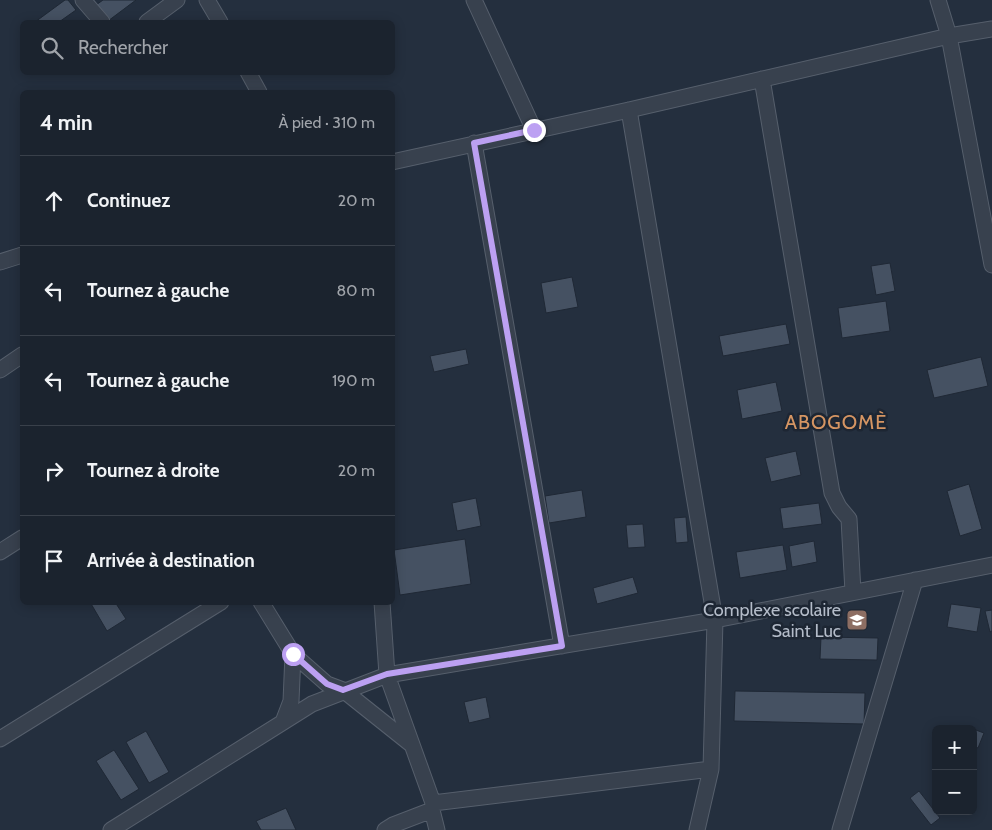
<!DOCTYPE html>
<html lang="fr">
<meta charset="utf-8">
<style>
:root{--surface:#1b232e;--page:#242b36;--text:#f1f3f6;--muted:#a0a4aa;--line:#39404a}
body{margin:0;font-family:Cabin,sans-serif;background:var(--page);color:var(--text)}
.controls{position:absolute;right:15px;bottom:15px;display:grid;overflow:hidden;border-radius:8px;box-shadow:0 2px 12px #0003}
.controls button{width:45px;height:45px;display:grid;place-items:center;padding:0;border:0;border-bottom:1px solid var(--line);background:var(--surface);color:var(--text);font:25px sans-serif}
.stop{position:absolute;width:15px;height:15px;margin:-11px;border:4px solid #bca0f2;border-radius:50%;background:#fff}
.stop.end{background:#bca0f2;border-color:#fff;box-shadow:0 1px 5px #0008}
.list{margin:0;padding:0;list-style:none}
h2{display:flex;justify-content:space-between;align-items:center;height:65px;margin:0;padding:0 20px;font-size:21px}
h2 small{font-size:16px;font-weight:400;color:var(--muted)}
.list li{display:grid;grid-template-columns:32px 1fr auto;gap:15px;align-items:center;box-sizing:border-box;height:90px;padding:0 20px;border-top:1px solid var(--line)}
.list b{display:block;font-size:19px;white-space:nowrap}
.list em{font-size:16px;font-style:normal;color:var(--muted)}
.icon{flex:none;width:28px;height:28px;fill:none;stroke:currentColor;stroke-width:2;stroke-linecap:round;stroke-linejoin:round}
.map{position:relative;flex:none;width:992px;height:830px;overflow:hidden}
.search{position:absolute;background:var(--surface);box-shadow:0 2px 12px #0003;left:20px;top:20px;width:375px;height:55px;display:flex;align-items:center;gap:12px;box-sizing:border-box;padding:0 18px;border-radius:8px;color:var(--muted);font-size:19px}
.panel{position:absolute;background:var(--surface);box-shadow:0 2px 12px #0003;left:20px;top:90px;width:375px;height:515px;border-radius:8px}
.map>svg:first-child{display:block}
.building{fill:#455162;stroke:#1f2835}
.lines{fill:none;stroke-linecap:round;stroke-linejoin:round}
.street-casing{stroke:#565f6c;stroke-width:17}
.street{stroke:#38414e;stroke-width:15}
.route{stroke:#bca0f2;stroke-width:6}
.labels{text-anchor:middle;dominant-baseline:central;stroke-width:5;stroke-linejoin:round;paint-order:stroke}
.poi-label{font-size:18px;fill:#b4bcc9;stroke:#1d2633;text-anchor:end}
.quarter-label{font-size:20px;letter-spacing:1px;fill:#d59563;stroke:#1d2633}
</style>
<div class="map">
<svg width="992" height="830" viewBox="0 0 992 830">
<rect width="100%" height="100%" fill="#242f3e"/>
<path class="building" d="M65,0H68L76,10L59,22H35Z
M103,0H136L108,21L96,5Z
M890,263L895,291L876,295L871,266Z
M572,277L578,307L546,313L541,283Z
M886,301L890,331L842,338L838,308Z
M786,324L790,344L723,356L719,336Z
M466,349L469,364L434,372L430,356Z
M981,357L988,386L934,398L927,370Z
M776,382L782,411L742,419L737,390Z
M796,451L801,475L771,482L765,458Z
M969,484L982,529L960,536L947,491Z
M582,490L586,517L549,523L545,496Z
M476,498L481,526L457,531L452,503Z
M819,503L822,524L783,529L780,508Z
M686,517L688,542L676,543L674,518Z
M643,524L645,547L628,548L626,525Z
M465,539L471,584L400,595L394,550Z
M814,541L817,562L792,567L789,546Z
M783,545L787,570L740,578L736,552Z
M633,577L638,593L597,604L593,588Z
M90,602H115L126,619L107,631Z
M951,604L981,608L977,632L947,627Z
M992,610V631L990,632L985,611Z
M821,637L878,638L877,660L820,659Z
M735,691L865,693L864,724L734,721Z
M486,697L490,718L469,723L464,702Z
M973,729L984,733L978,748L973,746Z
M146,731L169,772L149,783L126,742Z
M114,750L139,789L121,800L96,761Z
M919,791L940,818L931,825L910,798Z
M286,808L296,830H261L256,821Z"/>
<g class="lines">
<g class="street-casing">
<path id="street" d="M83,0L102,22
M207,0L220,22
M474,0L534,130
M938,0L949,36L992,265
M147,22L177,0
M248,72L259,92
M762,79L832,493L839,507L849,519L853,592
M629,110L715,620L711,769L697,830
M474,143L562,646
M392,162L629,110L949,36L992,29
M0,262L22,255
M0,370L22,355
M0,552L22,538
M261,602L293,654L327,684L343,690L412,745
M382,602L387,675L433,803L432,810L437,830
M283,722L291,701L293,654
M0,739L221,602
M433,803L711,769
M111,830L312,704L387,675L715,620L992,565
M385,830L393,825L432,810
M840,830L915,580"/>
</g>
<use href="#street" class="street"/>
</g>
<g class="lines">
<path class="route" d="M293,654L327,684L343,690L387,674L562,646L474,143L534,130"/>
</g>
<defs>
<g id="school-square" transform="scale(1.125)"><rect x="-9" y="-9" width="18" height="18" rx="4" fill="#8d6e63" stroke="#1d2633"/><path d="M0-5L7-2L0 1L-7-2ZM-4 1L0 2.5L4 1V4Q0 6-4 4Z" fill="#fff"/></g>
</defs>
<g fill-rule="evenodd">
<use href="#school-square" x="857" y="620"/>
</g>
<g class="labels">
<g class="poi-label">
<text x="841" y="610">Complexe scolaire<tspan x="841" dy="21">Saint Luc</tspan></text>
</g>
<g class="quarter-label">
<text x="836" y="422">ABOGOMÈ</text>
</g>
</g>
</svg>
<div class="controls">
<button>+</button>
<button>−</button>
</div>
<div class="stop" style="left:293px;top:654px"></div>
<div class="stop end" style="left:534px;top:130px"></div>
<div class="search"><svg class="icon" aria-label="search" viewBox="0 0 24 24"><circle cx="10" cy="10" r="6"/><path d="M15 15l6 6"/></svg>Rechercher</div>
<section class="panel">
<h2>4 min<small>À pied · 310 m</small></h2>
<ul class="list">
<li><svg class="icon" aria-label="ahead" viewBox="0 0 24 24"><path d="M12 20V5M6 11l6-6 6 6"/></svg><div><b>Continuez</b></div><em>20 m</em></li>
<li><svg class="icon" aria-label="left" viewBox="0 0 24 24"><path d="M17 20v-9H6M10 6l-5 5 5 5"/></svg><div><b>Tournez à gauche</b></div><em>80 m</em></li>
<li><svg class="icon" aria-label="left" viewBox="0 0 24 24"><path d="M17 20v-9H6M10 6l-5 5 5 5"/></svg><div><b>Tournez à gauche</b></div><em>190 m</em></li>
<li><svg class="icon" aria-label="right" viewBox="0 0 24 24"><path d="M7 20v-9h11M14 6l5 5-5 5"/></svg><div><b>Tournez à droite</b></div><em>20 m</em></li>
<li><svg class="icon" aria-label="arrive" viewBox="0 0 24 24"><path d="M6 21V4h12l-3 4 3 4H6"/></svg><div><b>Arrivée à destination</b></div></li>
</ul>
</section>
</div>
